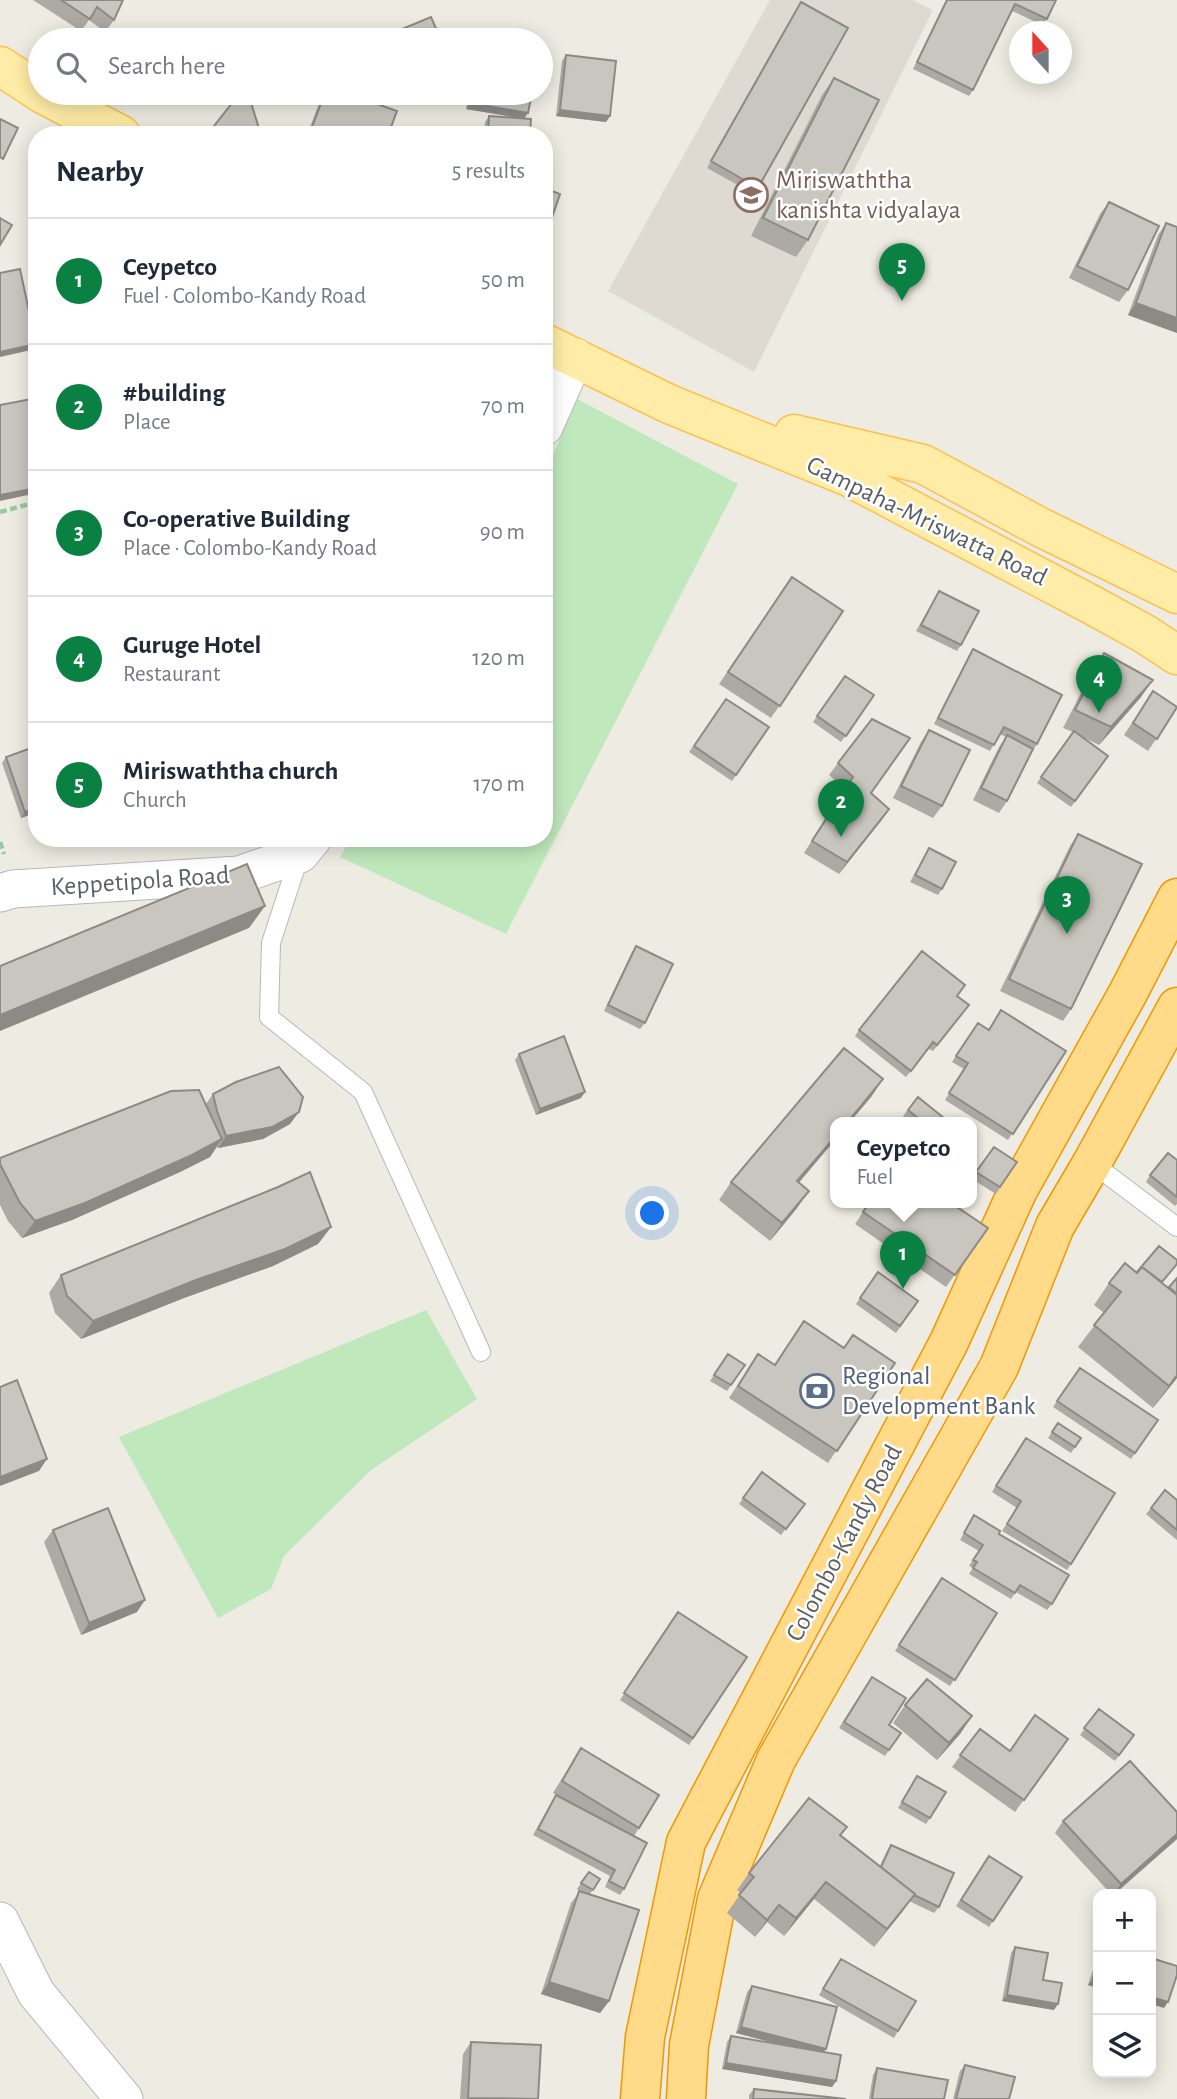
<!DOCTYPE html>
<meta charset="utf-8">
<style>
:root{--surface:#fff;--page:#f6f6f7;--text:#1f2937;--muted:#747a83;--line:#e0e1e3;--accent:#0b8043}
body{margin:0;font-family:"Alegreya Sans",sans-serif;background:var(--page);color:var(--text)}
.controls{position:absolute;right:21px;bottom:21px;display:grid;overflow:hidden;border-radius:14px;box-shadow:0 4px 18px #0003}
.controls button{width:63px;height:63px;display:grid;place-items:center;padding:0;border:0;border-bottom:2px solid var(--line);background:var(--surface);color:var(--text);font:35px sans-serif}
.compass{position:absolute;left:1009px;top:21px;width:63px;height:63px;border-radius:50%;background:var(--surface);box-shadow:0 4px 18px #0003;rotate:339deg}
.you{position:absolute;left:653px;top:1214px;width:24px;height:24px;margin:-18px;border:5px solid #fff;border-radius:50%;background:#1a73e8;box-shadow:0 0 0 10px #1a73e833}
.badge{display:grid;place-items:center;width:46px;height:46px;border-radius:50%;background:var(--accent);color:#fff;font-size:23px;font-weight:700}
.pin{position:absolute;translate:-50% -58px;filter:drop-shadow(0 2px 4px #0008)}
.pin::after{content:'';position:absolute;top:37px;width:24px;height:21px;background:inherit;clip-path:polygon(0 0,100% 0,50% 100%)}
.popup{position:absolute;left:830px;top:1117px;width:147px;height:91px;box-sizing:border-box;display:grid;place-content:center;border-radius:14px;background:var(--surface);filter:drop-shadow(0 2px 5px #0005);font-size:23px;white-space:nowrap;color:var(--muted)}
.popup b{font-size:26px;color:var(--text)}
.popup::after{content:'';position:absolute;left:50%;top:100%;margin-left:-14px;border:14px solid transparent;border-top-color:var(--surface)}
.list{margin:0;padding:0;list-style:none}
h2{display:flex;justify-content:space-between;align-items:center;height:91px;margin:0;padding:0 28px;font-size:30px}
h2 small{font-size:23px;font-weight:400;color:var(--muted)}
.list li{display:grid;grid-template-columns:46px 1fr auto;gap:21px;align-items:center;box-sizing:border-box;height:126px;padding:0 28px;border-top:2px solid var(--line)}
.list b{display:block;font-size:26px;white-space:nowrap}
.list p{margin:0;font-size:23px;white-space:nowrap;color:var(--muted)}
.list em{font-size:23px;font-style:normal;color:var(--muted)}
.icon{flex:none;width:38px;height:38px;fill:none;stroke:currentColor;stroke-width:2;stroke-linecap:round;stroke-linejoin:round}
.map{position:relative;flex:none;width:1177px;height:2099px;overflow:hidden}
.search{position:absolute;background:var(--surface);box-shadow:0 4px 18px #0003;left:28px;top:28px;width:525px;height:77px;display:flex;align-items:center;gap:18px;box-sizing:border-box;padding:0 24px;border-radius:38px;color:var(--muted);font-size:26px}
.panel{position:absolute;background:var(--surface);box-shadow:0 4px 18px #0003;left:28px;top:126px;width:525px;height:721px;border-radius:28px}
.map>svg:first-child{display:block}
.education{fill:#dedad1}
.green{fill:#bfe8bc}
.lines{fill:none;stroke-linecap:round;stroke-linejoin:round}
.lane-casing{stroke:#b5b9bd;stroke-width:20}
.street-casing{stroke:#b5b9bd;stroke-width:39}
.primary-casing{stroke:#fcc14e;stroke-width:41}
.highway-casing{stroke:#f09800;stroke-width:41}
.path{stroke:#94caa1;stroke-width:4.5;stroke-dasharray:7 3.5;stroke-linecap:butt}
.lane{stroke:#fff;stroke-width:18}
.street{stroke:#fff;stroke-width:37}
.primary{stroke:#ffeca6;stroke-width:38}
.highway{stroke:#ffda88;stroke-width:38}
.wall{fill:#ada9a4}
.shaded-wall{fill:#8d8a86}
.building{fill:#c9c5bf;stroke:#8d8a86;stroke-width:2}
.labels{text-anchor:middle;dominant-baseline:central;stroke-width:5;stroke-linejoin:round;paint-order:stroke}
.education-label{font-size:26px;fill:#785e54;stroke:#fff;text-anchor:start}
.street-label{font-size:26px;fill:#5a5f64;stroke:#fff}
.service-label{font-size:26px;fill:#4e5e75;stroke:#fff;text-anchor:start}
</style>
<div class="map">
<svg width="1177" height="2099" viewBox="0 0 1177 2099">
<rect width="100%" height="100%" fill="#eeebe2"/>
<path class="education" d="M770,0H912L933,10L754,372L608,291Z"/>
<path class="green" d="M577,399L738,484L506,934L340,857L351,838H544V476Z
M426,1310L477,1399L371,1470L284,1556L271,1589L218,1618L119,1437Z"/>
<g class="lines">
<g class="lane-casing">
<path id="lane" d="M300,854L271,943L269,1017L363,1092L481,1352
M1092,1163L1177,1227"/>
</g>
<g class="street-casing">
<path id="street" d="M544,427L575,357
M0,893L13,889L239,875L300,854L313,838
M0,1921L36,1993L124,2099"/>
</g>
<g class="primary-casing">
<path id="primary" d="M0,66L40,92
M41,93L121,135
M544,343L669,404L849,477L1094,606L1145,634L1177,655
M794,434L923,464L1040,527L1177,594"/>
</g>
<g class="highway-casing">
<path id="highway" d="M640,2099L645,2037L686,1842L949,1342L1018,1190L1128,993L1177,898
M686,2099L689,2045L717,1899L776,1760L999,1367L1055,1226L1092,1163L1177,1007"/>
</g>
<path class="path" d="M0,512L37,502
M0,842L4,854"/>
<use href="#lane" class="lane"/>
<use href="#street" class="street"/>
<use href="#primary" class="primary"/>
<use href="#highway" class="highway"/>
</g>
<path class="wall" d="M33,0H123L114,20L105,32L89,20L81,31Z
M946,0H1056L1047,19L1042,25L1012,11L973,90L969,96L913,69Z
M801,2L758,188L754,194L707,168Z
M397,31L441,40H394L393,37Z
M566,55L610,116L606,122L556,116L562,61Z
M834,78L808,240L796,257L751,236L822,95Z
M240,93L261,135H211L210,133Z
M323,93H347L388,135H307Z
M469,93H532L528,113L524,118L530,135H484L485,122L489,116L522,118L466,109Z
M1109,202L1128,290L1119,302L1069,278L1100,214Z
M1166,223L1177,333L1128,315L1158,235Z
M792,577L843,611L771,718L719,684Z
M939,591L961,645L957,651L916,631Z
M973,649L1037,744L1033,750L1007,801L999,813L973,800L999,747L1006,737L1000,734L990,751L934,724L969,655Z
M1104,653L1141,697L1099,745L1080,736L1108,756L1071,807L1037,783L1073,732L1063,728L1092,671Z
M845,676L874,695L841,742L813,722Z
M1153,691L1177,708L1148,751L1124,735Z
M726,699L769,727L732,781L689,752Z
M929,730L942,806L933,818L893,798L921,742Z
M37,746V812L21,818L2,763L6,757Z
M838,763L889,809L839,874L804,853L845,789L829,775Z
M1078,834L1071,1009L1063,1021L1000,991L1070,846Z
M929,848L942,889L938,895L910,882Z
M636,946L645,1023L640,1029L604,1011L632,952Z
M957,996L964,1012L933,1051L929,1049L906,1077L855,1036L859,1030Z
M978,1023L988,1030L1066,1051L1008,1140L945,1100L964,1069L952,1062Z
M519,1054L581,1098L536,1115L515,1060Z
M883,1079L871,1097L849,1123H835L799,1183L797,1208L770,1241L719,1200L731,1182Z
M213,1094L290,1124L263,1139L218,1148L217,1146L210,1157L180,1172L72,1220L22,1238L8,1221L0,1205V1158L206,1104Z
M918,1097L950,1123H912L903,1116Z
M994,1147L1017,1162L996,1194L972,1179Z
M1177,1160V1204L1175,1206L1146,1182L1150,1175Z
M869,1203L988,1228L946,1287L855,1224Z
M331,1227L318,1244L273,1266L184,1298L81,1339L55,1313L49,1293L61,1275Z
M1137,1272L1162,1283L1169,1288L1177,1278V1378L1153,1408L1078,1347L1104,1313L1094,1305L1109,1283Z
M860,1298L918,1301L896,1333L856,1304Z
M844,1347L895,1363L828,1463L729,1398L758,1354L774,1365Z
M728,1354L745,1365L727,1391L710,1381Z
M1080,1368L1158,1420L1131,1459L1053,1407Z
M1058,1423L1081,1438L1071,1453L1048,1438Z
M1026,1438L1071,1564L1067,1570L1002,1531L1017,1508L992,1492Z
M762,1472L805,1504L781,1535L739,1504Z
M1177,1500V1540L1146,1514L1151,1508Z
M974,1515L999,1534L1052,1604L1047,1610L1016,1592L1011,1599L969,1574L973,1568L969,1566L979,1551L960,1540Z
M53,1530L137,1612L81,1635L44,1542Z
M942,1578L997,1613L950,1686L895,1651Z
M678,1612L747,1657L689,1745L620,1700Z
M872,1677L889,1725L901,1733L885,1756L839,1728Z
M905,1705L972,1716L960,1734L937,1760L893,1723Z
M1099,1709L1134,1735L1115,1761L1080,1735Z
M980,1729L1010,1751L1068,1739L1015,1812L952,1767Z
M581,1748L639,1828L634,1836L624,1889L620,1895L605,1887L610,1876L533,1835L552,1801L556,1795L559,1797L553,1793Z
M917,1776L930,1818L926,1824L898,1808Z
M1177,1812V1839L1115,1894H1111L1055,1833L1063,1821Z
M840,1836L880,1866L887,1851L891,1845L939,1907L934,1913L909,1901L874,1947L814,1899L784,1936L767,1922L755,1937L727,1913L741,1893L737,1890L749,1873Z
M989,1856L1022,1877L989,1927L956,1906Z
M589,1872L600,1879L590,1894L609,2001L600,2013L541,1994L571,1903L580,1891L577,1889Z
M1015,1947L1043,1980L1054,2010L1002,2001L1011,1953Z
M1098,1955V1988L1088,1985Z
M841,1959L898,2031L894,2038L819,1995Z
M752,1986L824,2052L836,2081L832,2087L722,2069L727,2042L731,2036L781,2045L736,2033L747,1992Z
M471,2042L538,2099H460L463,2054Z
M965,2065L1009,2099H953L960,2071Z
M877,2068L944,2099H869L873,2075Z
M754,2089L846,2099H749V2095Z"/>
<path class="shaded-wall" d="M470,103L528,113L524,119L466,109Z
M560,110L610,116L606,122L556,116Z
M1136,303L1177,318V333L1128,315Z
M36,344L31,350L0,357V352Z
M37,488V493L0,501V495Z
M1153,680L1141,697L1099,745L1111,727Z
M37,808V812L21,818L25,812Z
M889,809L881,821L839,874L847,862Z
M265,906L249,928L0,1031V1015Z
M883,1079L871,1097L849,1123H847Z
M585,1092L581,1098L536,1115L540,1109Z
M299,1112L290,1124L263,1139L218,1148L226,1136Z
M835,1137V1140L785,1199L797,1181Z
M222,1139L210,1157L180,1172L72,1220L22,1238L35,1221Z
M809,1191L797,1208L770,1241L782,1223Z
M331,1227L318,1244L273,1266L184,1298L81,1339L93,1321Z
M1177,1375V1378L1153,1408Z
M47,1459L39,1471L0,1486V1477Z
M145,1600L137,1612L81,1635L89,1623Z
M972,1716L960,1734L937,1760L949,1743Z
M1177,1834V1839L1114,1894L1121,1884Z
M826,1882L814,1899L784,1936L796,1918Z
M915,1894L903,1911L874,1947L887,1929Z
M779,1905L767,1922L755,1937L767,1920Z
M1093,1979L1098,1981V1988L1088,1985Z
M549,1982L609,2001L600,2013L541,1994Z
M1007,1995L1058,2004L1054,2010L1002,2001Z
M1151,1997L1168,2002L1164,2008L1151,2004Z
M741,2027L826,2049L822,2055L736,2033Z
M726,2063L836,2081L832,2087L722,2069Z"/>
<path class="building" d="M61,0H123L114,20L97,7L90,19Z
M947,0H1056L1047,19L1015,4L973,90L917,62Z
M801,2L848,28L758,188L711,161Z
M431,17L441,40H401L397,31Z
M566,55L616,61L610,116L560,110Z
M834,78L879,100L808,240L763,218Z
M240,93H248L261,135H219L214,126Z
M325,93H347L397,111L388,135H309Z
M472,93H532L528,113L470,103Z
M489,116L531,119L530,135H488Z
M0,119L18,128L3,159L0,157Z
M544,188L560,194L544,241Z
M1109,202L1159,226L1128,290L1077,266Z
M0,218L12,225L0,245Z
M1166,223L1177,227V318L1136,303Z
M20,269L36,344L0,352V273Z
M37,398V488L0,495V405Z
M792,577L843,611L780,706L728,672Z
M939,591L979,611L961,645L921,625Z
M973,649L1062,695L1037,744L1004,727L994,745L938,718Z
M1104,653L1153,680L1111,727L1075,710Z
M845,676L874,695L846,736L817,716Z
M1153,691L1177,707L1157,739L1133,723Z
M726,699L769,727L736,775L694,746Z
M872,719L910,738L871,793L889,809L847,862L812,841L853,777L838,763Z
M929,730L970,750L942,806L901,786Z
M1074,731L1108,756L1075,801L1041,777Z
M1007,735L1033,749L1007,801L981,788Z
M37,746V808L25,812L6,757Z
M1078,834L1142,864L1071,1009L1009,979Z
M929,848L956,862L942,889L915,875Z
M247,864L265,906L0,1015V966Z
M636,946L673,964L645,1023L608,1005Z
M922,951L965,985L957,996L969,1005L937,1045L933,1042L911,1071L859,1030Z
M1001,1010L1066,1051L1013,1134L949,1093L968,1063L956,1056L978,1023L989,1030Z
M564,1036L585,1092L540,1109L519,1054Z
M844,1048L883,1079L847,1123H835V1137L797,1181L809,1191L782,1223L731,1182Z
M279,1067L303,1097L299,1112L272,1127L226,1136L217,1111L213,1094L236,1082Z
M199,1090L222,1139L192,1155L85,1203L35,1221L20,1203L0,1164V1158L171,1091Z
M918,1097L950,1123H924L908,1110Z
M994,1147L1017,1162L1000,1187L976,1172Z
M1168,1153L1177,1160V1197L1150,1175Z
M310,1172L331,1227L285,1249L196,1280L93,1321L67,1296L61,1275L278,1187Z
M869,1203H951L988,1228L955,1275L863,1212Z
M1159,1246L1177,1260V1264L1162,1282L1142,1267L1137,1272Z
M1125,1263L1137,1273L1142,1267L1177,1295V1375L1169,1386L1094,1325L1121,1292L1109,1283Z
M878,1272L918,1301L900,1326L860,1298Z
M1177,1278V1294L1169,1287Z
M804,1321L844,1348L853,1335L895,1363L837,1451L738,1386L758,1354L775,1365Z
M728,1354L745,1365L731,1385L714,1375Z
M1080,1368L1158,1420L1135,1453L1057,1401Z
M17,1380L47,1459L0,1477V1387Z
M1058,1423L1081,1438L1075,1447L1052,1432Z
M1026,1438L1115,1493L1071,1564L1007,1524L1021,1501L996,1486Z
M762,1472L805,1504L786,1529L743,1498Z
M1165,1490L1177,1500V1530L1151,1508Z
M108,1508L145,1600L89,1623L53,1530Z
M974,1515L1000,1531L999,1534L1069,1575L1052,1604L1020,1585L1015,1593L973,1568L977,1562L973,1560L983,1545L964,1533Z
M942,1578L997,1613L955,1680L899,1645Z
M678,1612L747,1657L693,1738L624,1693Z
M872,1677L906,1698L889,1725L901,1733L889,1750L844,1722Z
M927,1679L972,1716L949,1743L905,1705Z
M1099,1709L1134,1735L1119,1755L1084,1728Z
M1035,1715L1068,1739L1024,1800L960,1755L980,1729L1010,1751Z
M581,1748L659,1795L639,1828L562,1781Z
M1130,1761L1177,1812V1834L1121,1884L1063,1821Z
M917,1776L946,1792L930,1818L902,1802Z
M556,1795L647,1843L624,1889L609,1881L615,1870L538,1829Z
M809,1798L847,1827L840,1835L915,1894L887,1929L826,1882L796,1918L779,1905L767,1920L739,1895L754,1877L749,1873Z
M891,1845L954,1873L939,1907L914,1895L915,1894L881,1867Z
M989,1856L1022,1877L993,1921L961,1900Z
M589,1872L600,1879L593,1890L581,1883Z
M579,1891L639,1910L609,2001L549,1982Z
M1015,1947L1048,1953L1043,1980L1062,1983L1058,2004L1007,1995Z
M1151,1958L1177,1966V1975L1168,2002L1151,1997Z
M841,1959L916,2001L898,2031L823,1989Z
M1098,1962V1981L1093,1979Z
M752,1986L837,2007L826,2049L741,2027Z
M731,2036L841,2055L836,2081L726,2063Z
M471,2042L541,2045L538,2099L468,2098Z
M965,2065L1015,2077L1009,2099H956Z
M877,2068L948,2080L944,2099H872Z
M754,2089L846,2099H753Z"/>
<defs>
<g id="school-ring" transform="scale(1.75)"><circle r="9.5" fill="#fff" stroke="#8d6e63" stroke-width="1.5"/><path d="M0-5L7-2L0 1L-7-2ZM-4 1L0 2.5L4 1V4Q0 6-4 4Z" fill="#8d6e63"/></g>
<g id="bank-ring" transform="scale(1.75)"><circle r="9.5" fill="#fff" stroke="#5c6f8a" stroke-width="1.5"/><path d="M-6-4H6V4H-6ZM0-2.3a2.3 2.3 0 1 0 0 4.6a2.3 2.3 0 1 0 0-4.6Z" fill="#5c6f8a"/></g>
</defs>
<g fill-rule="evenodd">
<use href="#school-ring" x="751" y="195"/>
<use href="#bank-ring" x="817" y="1391"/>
</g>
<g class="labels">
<g class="education-label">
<text x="776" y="180">Miriswaththa<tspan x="776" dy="30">kanishta vidyalaya</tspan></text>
</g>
<g class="street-label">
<text transform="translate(927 521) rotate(26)">Gampaha-Mriswatta Road</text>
<text transform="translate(140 881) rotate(-4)">Keppetipola Road</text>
<text transform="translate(844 1543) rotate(-62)">Colombo-Kandy Road</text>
</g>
<g class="service-label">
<text x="842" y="1376">Regional<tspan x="842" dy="30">Development Bank</tspan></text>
</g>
</g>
</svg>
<div class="controls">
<button>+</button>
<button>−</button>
<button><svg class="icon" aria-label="layers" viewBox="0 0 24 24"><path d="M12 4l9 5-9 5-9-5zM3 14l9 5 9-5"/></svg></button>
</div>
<svg class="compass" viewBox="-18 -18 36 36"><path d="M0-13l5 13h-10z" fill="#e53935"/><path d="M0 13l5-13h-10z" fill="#747a83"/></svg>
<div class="you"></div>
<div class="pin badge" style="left:903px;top:1289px">1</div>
<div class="popup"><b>Ceypetco</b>Fuel</div>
<div class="pin badge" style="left:841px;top:837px">2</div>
<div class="pin badge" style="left:1067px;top:934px">3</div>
<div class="pin badge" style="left:1099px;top:713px">4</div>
<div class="pin badge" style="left:902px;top:301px">5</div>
<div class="search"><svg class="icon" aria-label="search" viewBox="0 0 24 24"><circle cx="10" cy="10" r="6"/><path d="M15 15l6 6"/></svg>Search here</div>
<section class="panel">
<h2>Nearby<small>5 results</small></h2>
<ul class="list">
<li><span class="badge">1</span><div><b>Ceypetco</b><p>Fuel · Colombo-Kandy Road</p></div><em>50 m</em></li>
<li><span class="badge">2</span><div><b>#building</b><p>Place</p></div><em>70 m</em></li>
<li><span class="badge">3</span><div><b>Co-operative Building</b><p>Place · Colombo-Kandy Road</p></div><em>90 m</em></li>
<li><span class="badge">4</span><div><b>Guruge Hotel</b><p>Restaurant</p></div><em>120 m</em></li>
<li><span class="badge">5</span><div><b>Miriswaththa church</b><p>Church</p></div><em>170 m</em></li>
</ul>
</section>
</div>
